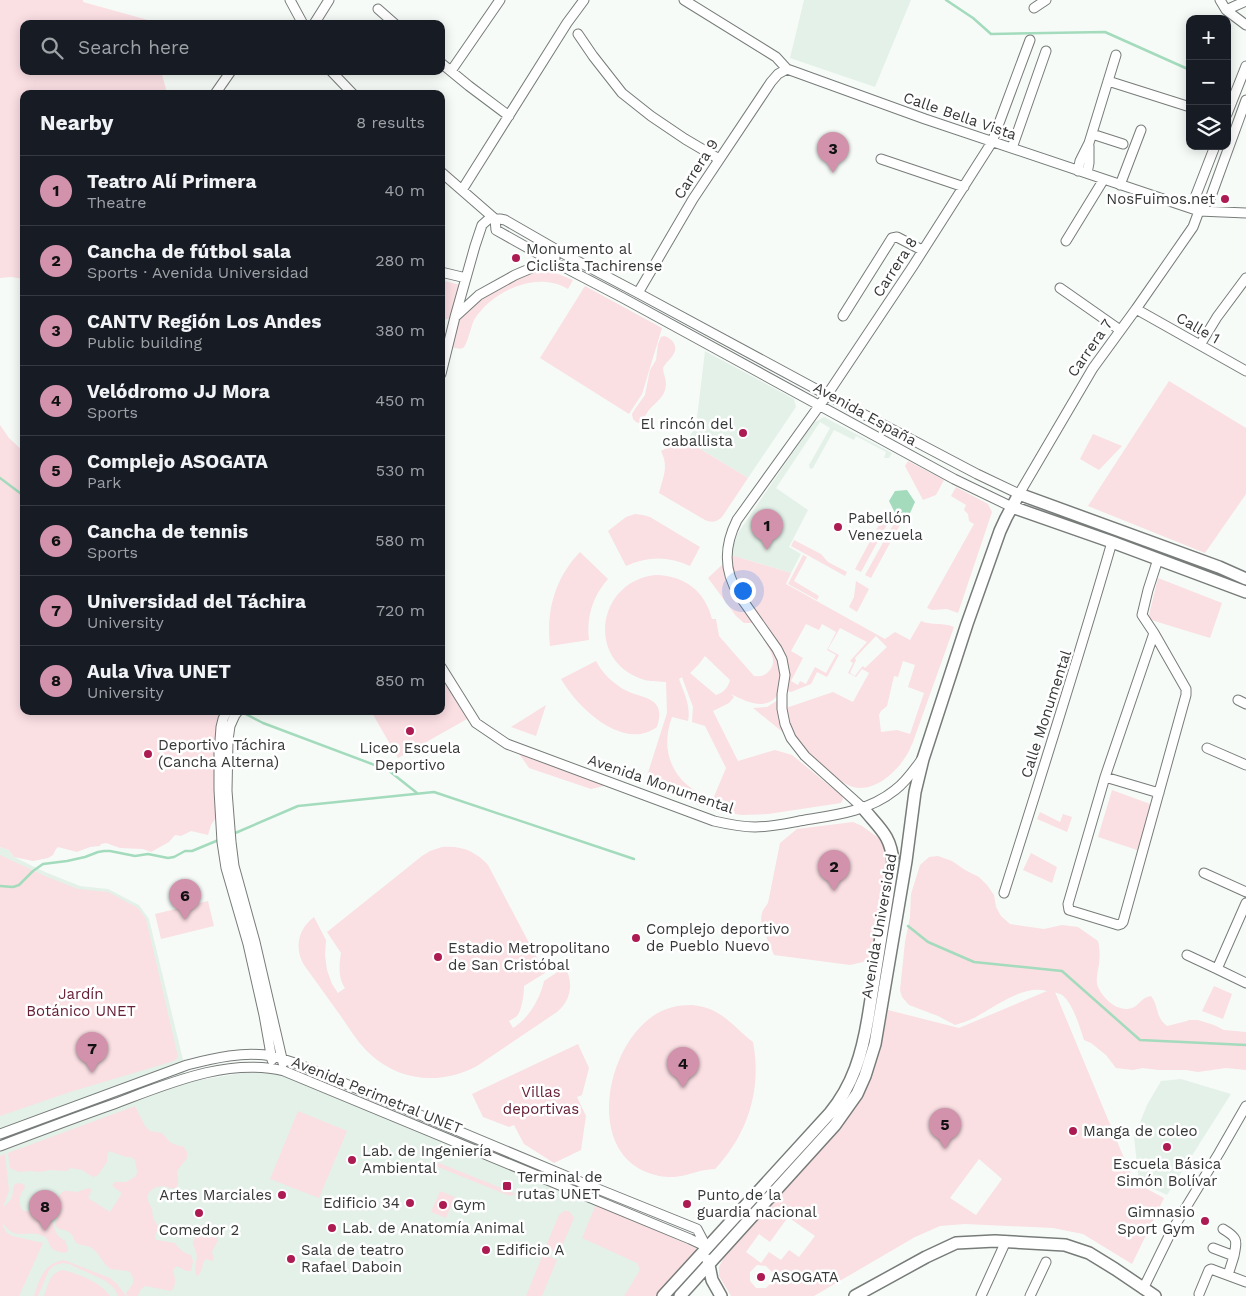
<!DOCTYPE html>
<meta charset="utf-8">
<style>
:root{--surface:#171b24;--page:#20242c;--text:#f1f3f6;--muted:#9ea1a6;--line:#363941;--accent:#d292ac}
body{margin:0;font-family:"Work Sans",sans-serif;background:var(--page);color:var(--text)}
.controls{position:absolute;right:15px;top:15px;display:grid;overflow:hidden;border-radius:10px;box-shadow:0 2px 12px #0003}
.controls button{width:45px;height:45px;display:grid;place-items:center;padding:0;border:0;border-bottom:1px solid var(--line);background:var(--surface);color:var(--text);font:25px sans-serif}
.you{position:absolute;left:742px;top:590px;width:18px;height:18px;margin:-12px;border:4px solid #fff;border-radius:50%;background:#1a73e8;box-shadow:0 0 0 8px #1a73e833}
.badge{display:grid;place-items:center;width:32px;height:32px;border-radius:50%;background:var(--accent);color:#111;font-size:16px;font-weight:700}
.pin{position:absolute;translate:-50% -41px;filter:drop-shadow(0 1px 2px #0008)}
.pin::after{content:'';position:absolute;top:26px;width:18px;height:15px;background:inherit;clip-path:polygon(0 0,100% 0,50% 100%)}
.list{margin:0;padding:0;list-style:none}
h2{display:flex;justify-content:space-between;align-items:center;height:65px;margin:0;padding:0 20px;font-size:21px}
h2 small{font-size:16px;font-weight:400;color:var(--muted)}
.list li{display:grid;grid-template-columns:32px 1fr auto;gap:15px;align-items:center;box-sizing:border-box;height:70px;padding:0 20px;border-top:1px solid var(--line)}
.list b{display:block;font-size:19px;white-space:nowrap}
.list p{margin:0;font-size:16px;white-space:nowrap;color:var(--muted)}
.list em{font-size:16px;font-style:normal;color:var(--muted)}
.icon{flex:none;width:28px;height:28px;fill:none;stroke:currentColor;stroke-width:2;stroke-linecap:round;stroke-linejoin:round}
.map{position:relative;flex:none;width:1246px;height:1296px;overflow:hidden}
.search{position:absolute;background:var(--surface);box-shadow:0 2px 12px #0003;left:20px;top:20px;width:425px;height:55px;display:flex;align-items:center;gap:12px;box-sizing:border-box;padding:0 18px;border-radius:10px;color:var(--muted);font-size:19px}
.panel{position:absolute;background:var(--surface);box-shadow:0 2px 12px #0003;left:20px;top:90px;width:425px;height:625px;border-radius:10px}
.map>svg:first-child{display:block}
.built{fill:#e4f1e9}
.green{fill:#fadfe3;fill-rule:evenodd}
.water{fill:#a3dbbc}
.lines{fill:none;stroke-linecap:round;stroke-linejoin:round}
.stream{stroke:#a3dbbc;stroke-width:2.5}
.minor-casing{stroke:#777c79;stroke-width:11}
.tertiary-casing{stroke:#777c79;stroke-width:14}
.minor{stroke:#fff;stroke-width:9}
.tertiary{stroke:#fff;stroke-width:11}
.poi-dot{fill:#ac1b51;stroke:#fff;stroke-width:2}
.labels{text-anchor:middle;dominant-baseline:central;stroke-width:5;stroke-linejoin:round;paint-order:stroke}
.street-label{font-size:15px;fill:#363837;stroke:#fff}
.poi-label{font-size:15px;fill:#363837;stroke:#fff;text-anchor:start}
.park-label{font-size:15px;fill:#662035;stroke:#fff}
</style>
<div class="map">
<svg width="1246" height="1296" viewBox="0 0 1246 1296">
<rect width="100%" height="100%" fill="#f6fbf8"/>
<path class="built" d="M804,0H911L875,87L790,58Z
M705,351L794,399L796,407L748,478L687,441L696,426Z
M824,417L892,453L889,458H884L886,452L856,436L854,440L834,430L813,468L810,469L809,465L830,428L820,422L776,488L808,510L789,547L801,554L791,573L731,555L733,546L738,533L813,423Z
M0,847L9,850L14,857L45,872L80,886L108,889L139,905L149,919L185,1068L183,1069L188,1082L254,1071L285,1075L583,1199L689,1247L651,1296H0Z
M1181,1079L1231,1094L1167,1195L1139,1182L1134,1137L1147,1105L1161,1081Z"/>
<path class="green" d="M0,0H83V2L148,20L149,24H24V71H161L166,89L163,94H24V279L11,277L0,278Z
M538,266L573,280L568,289C537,270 492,291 474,320C471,326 467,346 463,348C459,350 452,347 448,346L454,317L441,321V280L464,286L455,316L479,295Z
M585,286L662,328L642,394L629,414L540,358Z
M664,336C672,338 679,346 673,355C670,360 666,362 663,368C663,373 666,378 666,384C666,396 656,402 649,410C645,415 644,420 639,423L636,422L633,419L632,414L635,409L645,395L650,370L656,360L658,344L661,337Z
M1169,381L1246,428V494L1205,553L1088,506Z
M0,425L9,438L24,452V711H227L223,719L220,812L211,825L208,835L191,831L181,836L175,835L169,842L151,852L143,849L120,848L106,843L101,844L100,846L90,847L77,852L58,847L56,849L53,855L48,858L33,861L14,857L9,850L0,847Z
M1093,434L1122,446L1099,470L1080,459Z
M687,441L748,478L722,517C717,522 711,523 705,520L659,493C663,477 669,467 661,451L675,443Z
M908,461L944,480L936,495L923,500L905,466Z
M956,487L988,504L992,512L958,613L947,609L932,610L927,608L974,524L969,521L968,514L964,510L966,505L951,496Z
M886,512L890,519L861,572L855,569Z
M635,514L643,515L650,517L700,547L690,566C669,556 647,556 626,566L608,531L626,517Z
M895,521H902L871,578L865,575Z
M794,540L821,554L828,562L847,572L845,576L791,546Z
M580,552L608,579C593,596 586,617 589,640L550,646C546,611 555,578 580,552Z
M731,555L791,573L786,584L885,639L895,632L910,640L921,621C932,626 943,622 954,627L913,742C910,748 908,754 904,759C893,776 870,794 850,786C840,782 832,774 825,768C803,749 791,737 786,708L833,692L853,702L869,673L862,669L856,677L848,673L853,663L850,661L867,642L840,628L828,649L839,655L827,677L817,672L811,684L791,692L786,690C788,678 789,668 785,656L742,594L733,572ZM806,624L819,630L822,624L836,632L827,650L836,655L826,673L815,667L806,684L800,681L798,685L791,681L803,658L791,651ZM876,636L887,647L865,668L863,666L861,668L855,676L850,673L856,660L855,658ZM903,661L915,665L908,687L924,693L910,734L897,730L881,732L879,715L881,711L887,706L894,676L898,677Z
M803,555L807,557L794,581L819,596L817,600L788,584Z
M723,564L729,572L754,620L752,623H744L736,616L708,578Z
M656,575C685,576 705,591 712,619H716L719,636L754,676C760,677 765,676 769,671C780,659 766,647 763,636L782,659C782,667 783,684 780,691C769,713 747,702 731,694L734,697L729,703L713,711L738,761L775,750L792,755L842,796L843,799L841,803L768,814L742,815L716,811L652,788C648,785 646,781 647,776L667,713L666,682C657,681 648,682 639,678C585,657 599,580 656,575ZM705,656L730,680C728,688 723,693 716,695L690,673L699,664ZM682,677L693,707L692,722L705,726L726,768L713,799C676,787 658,755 672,717L688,721C691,706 684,693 679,679Z
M1158,578L1222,603L1210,638L1148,619Z
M856,581L869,589L857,612L849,607L854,597Z
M596,661C602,673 612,682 623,689C642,700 667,695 657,727C623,752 577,707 561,679Z
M441,674L467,719L398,758L371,711H441Z
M778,700L785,734L753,708L767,707Z
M546,705L536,736L511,727Z
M515,748L613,784L591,789L529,768Z
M1112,790L1153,805L1140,851L1098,837Z
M1040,812L1060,822L1063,814L1072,817L1067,832L1037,819Z
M853,822L862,826L880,839L887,856L872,954L863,962L850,965L774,955C770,944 758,923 762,913C763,909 766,906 768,903L780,843L797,829Z
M442,847C460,845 476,851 488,865L545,973L524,986C524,994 522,1010 517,1016C515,1018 512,1019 509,1021L513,1028C529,1018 540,999 544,981L565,967C574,983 571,1000 557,1012L477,1066C442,1085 400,1082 370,1054C358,1043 349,1028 340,1015C328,998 316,982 304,965C294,948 298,929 314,917L326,940L325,955L327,970L332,984L338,993L345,988C338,978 339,965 341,953L327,932L422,856L430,851Z
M1031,853L1057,867L1052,883L1023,870Z
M0,855L45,876L78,889L108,892L138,908L146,919L178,1057L174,1061L70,1092L0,1116Z
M938,856L952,861L965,870L979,877L987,885L994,895L996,907L1001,916L1010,924L1044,929L1062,925L1078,927L1098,941C1100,950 1100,956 1099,964C1098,970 1096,978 1097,984C1101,997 1117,1013 1132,1008C1140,1005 1140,998 1151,996C1159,1006 1155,1017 1167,1026L1187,1021L1189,1020H1198L1214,1025L1224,1030L1246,1032V1070L1226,1068L1198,1072L1186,1070H1158L1143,1068L1133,1070L1116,1068L1106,1055L1091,1043L1084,1040C1080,1028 1073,1003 1062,995C1061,994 1056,993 1055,992L1134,1182L1164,1198L1132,1264L1083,1234L1053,1228L965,1224L940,1226L915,1237L814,1296H731L719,1276V1267L725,1255L830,1139L851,1111L871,1074L883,1037L888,1010L959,1028L1047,991C1023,984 995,1007 974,1018C968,1021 961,1023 955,1025L938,1016L909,1005L902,997L900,990L905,942L910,917L911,894L920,865L929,857ZM979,1159L1002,1179L976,1215L950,1198ZM788,1217L815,1236L799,1257L789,1250L781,1260L769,1252L761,1263L746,1252L759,1234L770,1242ZM757,1265L766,1266L773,1273L772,1282L766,1288H756L750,1281V1272Z
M208,901L214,926L161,939L155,914Z
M1214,986L1232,994L1223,1019L1202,1011Z
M692,1005C722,1008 731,1025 753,1042C762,1089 748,1134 715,1169C710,1169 705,1170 700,1171C685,1175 676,1179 659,1176C584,1161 603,1050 653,1016C664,1008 678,1005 692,1005Z
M578,1044L589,1068L582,1095L577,1097L586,1116L581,1150L554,1163L524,1144L514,1125L509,1127L483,1117L472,1094Z
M135,1106L145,1126L150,1131L162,1133C172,1144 169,1143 184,1147L187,1152V1158L177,1171L178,1182L177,1187L172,1189C165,1186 160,1185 153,1189C144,1195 148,1201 152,1209C153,1212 152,1214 153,1217C156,1225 161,1225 155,1235L156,1240L175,1243C179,1249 184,1253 191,1255L193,1261L191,1271H186L177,1266L173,1270C175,1278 177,1285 171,1291L145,1286L141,1289L138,1296H127L126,1293C132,1284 137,1284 130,1272C122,1269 117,1271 111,1269C103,1265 100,1254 93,1249C89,1245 83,1246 78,1244C73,1241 74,1235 69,1232C64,1229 59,1230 55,1226C58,1211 64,1213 58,1197C65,1187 68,1192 77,1192C81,1191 85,1189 89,1188L92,1190L88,1198L110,1212L122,1193L112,1186L115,1182H126L136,1176L137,1171L135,1160L131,1157H126L109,1151L107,1156V1162L98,1175L93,1177L82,1170L71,1168L67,1171L50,1170L40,1172L30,1171L19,1172L10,1168L8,1153Z
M298,1111L347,1131L319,1198L270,1179Z
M5,1154L9,1191L3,1207C6,1205 10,1201 12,1197C15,1189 10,1181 24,1184L25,1188C19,1195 18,1201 22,1210C31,1214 41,1209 49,1217C57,1225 51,1234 66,1241V1244L68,1247V1251L65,1253C60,1252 53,1251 51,1247C48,1243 49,1240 45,1237C33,1229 20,1238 10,1231C7,1229 5,1225 2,1223L6,1232L12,1236L43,1243L19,1296H0V1156Z
M434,1161L516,1194L510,1196L438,1167Z
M440,1191L455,1197L446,1218L431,1212Z
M596,1204L696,1248L695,1255L657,1296H624L640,1270L637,1263L582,1238Z
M564,1211H569L573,1216L574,1218L559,1254L545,1248L559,1215Z
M199,1229H205L209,1233L217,1237L218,1240L212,1252L214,1260L212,1261L206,1259L203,1263L202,1269L198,1276L196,1275L195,1269L197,1256L193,1243L195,1236Z
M543,1254L557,1260L542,1296H526Z
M64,1260L110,1278L117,1284L126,1296H118L114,1288L104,1280L69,1264L63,1263L55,1265L49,1270L38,1296H34C40,1278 43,1264 64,1260Z
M63,1270C78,1274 101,1282 110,1296H44C48,1285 50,1272 63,1270Z"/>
<path class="water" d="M907,490L915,502L910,513H895L889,501L895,491Z"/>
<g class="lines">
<path class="stream" d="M946,0L973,18L991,34L1105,32L1190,70
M0,478L24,496
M240,711L263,723L388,770L417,793
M233,834L298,806L434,792L634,859
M0,886L13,887L19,885L33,871L43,864L67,861L85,857L98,852L104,851H110L135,856L148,854L168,858L174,857L185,851H192L221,839
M908,926L928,942L974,962L1062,971L1140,1040L1246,1045"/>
<g class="minor-casing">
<path id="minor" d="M290,0L303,24
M684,0L776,57L787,69L925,119L1199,211L1246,213
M1220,0L1226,10L1246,25
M1034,8L1046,0
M378,9L395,24
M1226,10L1246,1
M314,24L329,0
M578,34L593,56L622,93L651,116L685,139L719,159
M441,63L469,86L509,116
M331,71L353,94
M451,71L500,0
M1108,81L1190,107
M215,94L231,71
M1227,114L1246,66
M1092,134L1123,144
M1012,148L1046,51
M881,159L964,187
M1078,171L1080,161L1089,143L1116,55
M441,172L495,219H500L505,220L564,254L638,293L827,395L977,474L1019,494L1093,368L1136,309L1193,227L1199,211L1210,199L1246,100
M1087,173L1089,163V146
M1120,185L1141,130
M462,190L567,23L584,0
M1199,211L1196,195L1215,146
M495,219L496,230L537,253L623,298L954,479L1012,507
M1066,241L1104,179
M441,272L466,278
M1060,288L1120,330
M638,293L693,199L771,82L778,74L787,69
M1136,309L1246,371
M843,316L892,238L897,237L922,250
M455,317L479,295L515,275L555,258
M1200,345L1217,317L1246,278
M441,374L455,317L475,246L482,225L491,217
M1154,633L1105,777L1068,904L1069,910L1118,925L1121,924L1123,922L1186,695V689L1154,633L1142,615L1148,590L1158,559
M441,667L476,723L507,744L714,821C727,824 741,827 755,827C772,827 788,823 805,820C836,815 869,811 895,790C906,782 914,770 922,759
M1238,700L1246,704
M227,711L223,719L221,727L219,754V790L222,842L226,868L248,944L264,1015L272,1060
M238,711L235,715L230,726L228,740L227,791L231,842L234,866L255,942L283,1063
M1207,748L1246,765
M1105,777L1159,793
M863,808L805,756L791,738L785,724L782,709V694L785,675L782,659L777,649L739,595C723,570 724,546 737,520L827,395L913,266L992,142L1030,40
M1204,873L1246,892
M1004,893C1041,776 1078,660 1112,542
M1187,955L1217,969L1246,903
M1217,969L1246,983
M0,1134L187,1065C214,1058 244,1051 272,1056C280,1058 289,1061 298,1064L573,1179L697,1229L707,1248
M0,1146C37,1132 74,1118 111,1105C165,1085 226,1057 284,1071L690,1239L707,1247
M1223,1229C1238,1238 1237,1240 1234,1256
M1213,1248L1234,1256L1228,1275
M1143,1289L1171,1232L1219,1153L1246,1106
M1199,1294L1209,1270L1211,1269L1246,1282
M981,1296L1006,1241
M1030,1296L1046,1262"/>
</g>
<g class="tertiary-casing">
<path id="tertiary" d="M1012,507L1112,542L1246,592
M708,1260L712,1280L721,1296
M663,1296L830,1113C853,1085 862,1054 868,1018L893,862C891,835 879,828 863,808
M680,1296L835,1125L857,1094L865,1076L875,1044L906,861L915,792L923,759L967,624L1000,531L1006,518L1019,494L1219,567L1246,579
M855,1296L926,1257L956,1243L995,1241L1065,1245L1089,1253L1115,1269L1155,1296"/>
</g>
<use href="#minor" class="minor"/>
<use href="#tertiary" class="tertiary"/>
</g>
<g class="poi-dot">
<circle cx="1225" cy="199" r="5"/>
<circle cx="516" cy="258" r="5"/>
<circle cx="743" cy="433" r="5"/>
<circle cx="838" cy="527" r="5"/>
<circle cx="410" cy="731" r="5"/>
<circle cx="148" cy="754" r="5"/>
<circle cx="636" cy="938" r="5"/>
<circle cx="438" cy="957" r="5"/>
<circle cx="1073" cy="1131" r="5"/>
<circle cx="1167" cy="1147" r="5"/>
<circle cx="352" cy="1160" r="5"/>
<rect x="502" y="1181" width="10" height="10" rx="2.5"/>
<circle cx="282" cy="1195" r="5"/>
<circle cx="410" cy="1203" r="5"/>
<circle cx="687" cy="1204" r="5"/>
<circle cx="443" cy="1205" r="5"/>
<circle cx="199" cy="1213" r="5"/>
<circle cx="1205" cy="1221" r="5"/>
<circle cx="332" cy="1228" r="5"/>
<circle cx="486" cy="1250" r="5"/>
<circle cx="291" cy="1259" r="5"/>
<circle cx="761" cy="1277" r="5"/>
</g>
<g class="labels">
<g class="street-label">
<text transform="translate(960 116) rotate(19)">Calle Bella Vista</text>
<text transform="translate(696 169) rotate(-57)">Carrera 9</text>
<text transform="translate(895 267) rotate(-57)">Carrera 8</text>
<text transform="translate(1198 328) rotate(30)">Calle 1</text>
<text transform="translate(1090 348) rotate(-55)">Carrera 7</text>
<text transform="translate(865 414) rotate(29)">Avenida España</text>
<text transform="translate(1046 714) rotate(-72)">Calle Monumental</text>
<text transform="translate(661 784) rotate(19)">Avenida Monumental</text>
<text transform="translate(879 926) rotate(-80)">Avenida Universidad</text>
<text transform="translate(377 1095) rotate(22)">Avenida Perimetral UNET</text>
</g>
<g class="poi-label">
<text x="1215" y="199" text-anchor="end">NosFuimos.net</text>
<text x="526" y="249">Monumento al<tspan x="526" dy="17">Ciclista Tachirense</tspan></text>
<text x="733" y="424" text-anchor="end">El rincón del<tspan x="733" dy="17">caballista</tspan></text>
<text x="848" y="518">Pabellón<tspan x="848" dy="17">Venezuela</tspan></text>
<text x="158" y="745">Deportivo Táchira<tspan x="158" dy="17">(Cancha Alterna)</tspan></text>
<text x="410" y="748" text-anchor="middle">Liceo Escuela<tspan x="410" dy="17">Deportivo</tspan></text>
<text x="646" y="929">Complejo deportivo<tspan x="646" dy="17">de Pueblo Nuevo</tspan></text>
<text x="448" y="948">Estadio Metropolitano<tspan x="448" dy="17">de San Cristóbal</tspan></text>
<text x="1083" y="1131">Manga de coleo</text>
<text x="362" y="1151">Lab. de Ingeniería<tspan x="362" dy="17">Ambiental</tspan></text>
<text x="1167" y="1164" text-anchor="middle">Escuela Básica<tspan x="1167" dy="17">Simón Bolívar</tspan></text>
<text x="517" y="1177">Terminal de<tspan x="517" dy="17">rutas UNET</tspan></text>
<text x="272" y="1195" text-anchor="end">Artes Marciales</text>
<text x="697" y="1195">Punto de la<tspan x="697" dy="17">guardia nacional</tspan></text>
<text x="400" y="1203" text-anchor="end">Edificio 34</text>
<text x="453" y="1205">Gym</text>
<text x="1195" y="1212" text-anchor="end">Gimnasio<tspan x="1195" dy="17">Sport Gym</tspan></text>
<text x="342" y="1228">Lab. de Anatomía Animal</text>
<text x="199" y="1230" text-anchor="middle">Comedor 2</text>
<text x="301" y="1250">Sala de teatro<tspan x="301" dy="17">Rafael Daboin</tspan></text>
<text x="496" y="1250">Edificio A</text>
<text x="771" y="1277">ASOGATA</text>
</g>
<g class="park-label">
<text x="81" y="994">Jardín<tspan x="81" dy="17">Botánico UNET</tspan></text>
<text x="541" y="1092">Villas<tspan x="541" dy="17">deportivas</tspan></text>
</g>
</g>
</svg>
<div class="controls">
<button>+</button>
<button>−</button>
<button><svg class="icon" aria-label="layers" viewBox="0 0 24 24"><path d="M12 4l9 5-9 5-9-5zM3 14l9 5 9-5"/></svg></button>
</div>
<div class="you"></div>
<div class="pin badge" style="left:767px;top:550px">1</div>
<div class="pin badge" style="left:834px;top:891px">2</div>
<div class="pin badge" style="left:833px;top:173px">3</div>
<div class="pin badge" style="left:683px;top:1088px">4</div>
<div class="pin badge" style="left:945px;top:1149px">5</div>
<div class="pin badge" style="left:185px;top:920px">6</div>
<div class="pin badge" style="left:92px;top:1073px">7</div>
<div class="pin badge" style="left:45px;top:1231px">8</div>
<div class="search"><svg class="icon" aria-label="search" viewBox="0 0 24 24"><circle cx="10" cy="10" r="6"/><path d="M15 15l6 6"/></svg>Search here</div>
<section class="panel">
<h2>Nearby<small>8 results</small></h2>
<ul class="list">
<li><span class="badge">1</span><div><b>Teatro Alí Primera</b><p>Theatre</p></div><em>40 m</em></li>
<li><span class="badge">2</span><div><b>Cancha de fútbol sala</b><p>Sports · Avenida Universidad</p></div><em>280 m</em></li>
<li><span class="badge">3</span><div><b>CANTV Región Los Andes</b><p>Public building</p></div><em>380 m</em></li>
<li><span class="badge">4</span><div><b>Velódromo JJ Mora</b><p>Sports</p></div><em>450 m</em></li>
<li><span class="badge">5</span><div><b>Complejo ASOGATA</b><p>Park</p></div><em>530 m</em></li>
<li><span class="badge">6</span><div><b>Cancha de tennis</b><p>Sports</p></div><em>580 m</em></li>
<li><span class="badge">7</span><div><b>Universidad del Táchira</b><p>University</p></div><em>720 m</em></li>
<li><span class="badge">8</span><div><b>Aula Viva UNET</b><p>University</p></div><em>850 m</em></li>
</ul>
</section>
</div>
